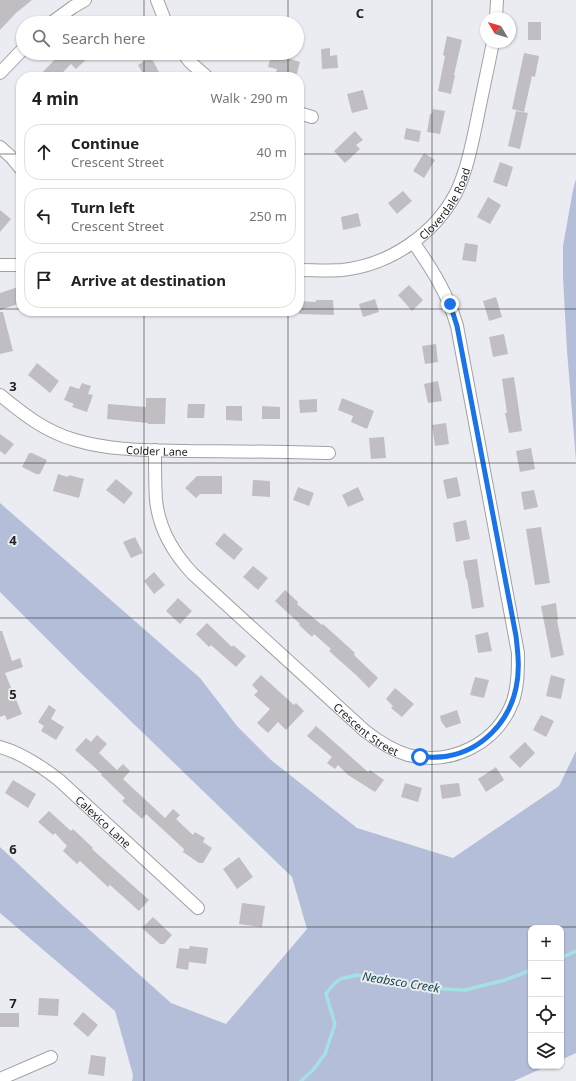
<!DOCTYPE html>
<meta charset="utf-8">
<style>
:root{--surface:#fff;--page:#f6f6f6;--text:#222;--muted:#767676;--line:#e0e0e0}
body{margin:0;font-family:"Noto Sans",sans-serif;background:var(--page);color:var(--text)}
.controls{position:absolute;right:12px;bottom:12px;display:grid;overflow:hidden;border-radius:8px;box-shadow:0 1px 3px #0004}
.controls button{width:36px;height:36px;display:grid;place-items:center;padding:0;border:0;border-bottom:1px solid var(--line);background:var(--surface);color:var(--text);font:20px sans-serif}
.compass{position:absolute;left:480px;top:12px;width:36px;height:36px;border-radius:50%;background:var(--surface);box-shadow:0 1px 3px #0004;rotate:308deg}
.stop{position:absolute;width:12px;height:12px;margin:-9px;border:3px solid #1a73e8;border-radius:50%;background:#fff}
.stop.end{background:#1a73e8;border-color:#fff;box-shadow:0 1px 4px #0008}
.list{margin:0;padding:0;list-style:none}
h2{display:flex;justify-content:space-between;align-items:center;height:52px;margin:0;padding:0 16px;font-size:17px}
h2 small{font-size:13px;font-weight:400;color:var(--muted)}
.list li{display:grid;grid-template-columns:26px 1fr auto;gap:12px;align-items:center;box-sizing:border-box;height:56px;margin:0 8px 8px;padding:0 8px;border:1px solid var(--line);border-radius:16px}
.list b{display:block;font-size:15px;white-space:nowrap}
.list p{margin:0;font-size:13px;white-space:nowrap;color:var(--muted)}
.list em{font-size:13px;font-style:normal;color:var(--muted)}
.icon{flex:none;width:22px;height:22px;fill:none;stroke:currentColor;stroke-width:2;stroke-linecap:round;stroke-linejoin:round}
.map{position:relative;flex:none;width:576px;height:1081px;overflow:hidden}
.search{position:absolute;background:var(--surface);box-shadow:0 1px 3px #0004;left:16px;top:16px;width:288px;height:44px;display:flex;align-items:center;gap:10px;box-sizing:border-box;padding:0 14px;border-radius:22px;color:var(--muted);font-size:15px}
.panel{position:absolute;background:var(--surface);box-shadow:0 1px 3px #0004;left:16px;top:72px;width:288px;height:244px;border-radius:16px}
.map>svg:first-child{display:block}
.green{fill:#b4bed9}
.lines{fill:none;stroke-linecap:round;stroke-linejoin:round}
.stream{stroke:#a5e0e5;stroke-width:3.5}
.building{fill:#c0bec2}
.minor-casing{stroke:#9fa1a5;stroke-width:14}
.minor{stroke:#fff;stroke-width:12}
.route{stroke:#1a73e8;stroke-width:5}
.grid{fill:none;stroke:#232325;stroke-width:1;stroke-opacity:0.55}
.labels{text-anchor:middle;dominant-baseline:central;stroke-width:4;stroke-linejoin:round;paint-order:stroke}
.street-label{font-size:11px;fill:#232325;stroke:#ebecf1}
.water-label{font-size:12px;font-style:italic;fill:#15494e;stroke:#ebecf1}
.grid-label{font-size:13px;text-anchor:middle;font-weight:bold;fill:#232325;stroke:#ebecf1;stroke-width:4;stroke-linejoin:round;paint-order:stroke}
</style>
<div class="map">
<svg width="576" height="1081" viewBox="0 0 576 1081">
<rect width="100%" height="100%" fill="#ebecf1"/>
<path class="green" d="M576,179V461L567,351L563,277V246L573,190Z
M0,503L200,678L237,726L271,760L357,828L453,858L559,786L576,751V1053L561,1060V928H531V1066H547L514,1081H132L133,1075L115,1011L0,913V847L64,907L171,1003L226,1024L307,929L292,877L78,670L0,592Z"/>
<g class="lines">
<path class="stream" d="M561,958L576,951
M301,1081L313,1070L325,1054L335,1024L326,994L333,985L340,979L357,975L423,988L465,990L505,980L531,970"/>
</g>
<path class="building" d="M0,0H32L16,13L0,30Z
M528,22H541V40H528Z
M447,36L462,40L454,75H455L451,94L438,91L445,56L443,55Z
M330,48V56L337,55L338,68L322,69L321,49Z
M61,53H93L76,69L71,64L58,77H38Z
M272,53L300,62L296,77H291L276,72L277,69L268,67Z
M524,53L539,56L535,77L532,76L524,112L512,109Z
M151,57L159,72L150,77H145L138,65Z
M363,90L368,109L352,113L347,94Z
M433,109L445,111L440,134L427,132L430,114H432Z
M516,111L528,113L520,149L508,146Z
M406,128L421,131L419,142L404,139Z
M355,131L363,140L356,145L360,149L345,163L334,151Z
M424,153L435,160L424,178L413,171Z
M500,162L513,167L507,187L493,182Z
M403,191L412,201L397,214L388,203Z
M488,197L501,205L490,224L477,217Z
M0,210L11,219L0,232Z
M358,213L361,226L343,230L341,217Z
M465,243L478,245L476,262L462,260Z
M409,285L423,300L412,311L398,295Z
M18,287L21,297V303L0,310V293Z
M496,297L502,317L489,321L483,301Z
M375,299L379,312L363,317L359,304Z
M316,300H333L334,315L299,314V301L316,302Z
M0,312H3L13,351L0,354Z
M504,334L508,354L493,357L489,337Z
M436,344L438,362L425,364L422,346Z
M37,363L59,381L50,393L28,375Z
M514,377L522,431L509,433L505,413H507L502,379Z
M438,381L442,401L428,403L424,384Z
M82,383L91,386L88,394L93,395L87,412L72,407L74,404L64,400L70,386L79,389Z
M146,398H166L165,424H148V423L107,419L108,404L146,407Z
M342,398L374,411L367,429L351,422L353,416L338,410Z
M317,399V412L300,413L299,400Z
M188,404H205L204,418H187Z
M226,406H242V421L226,420Z
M262,406L280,407V419H262Z
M446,423L449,444L435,446L432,425Z
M0,434L14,444L5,455L0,451Z
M384,437L386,458L371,459L369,438Z
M531,448L535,469L520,472L516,451Z
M29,453H32L47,460L40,474H36L22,467Z
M58,474L68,477L69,475L84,479L79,498L53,491Z
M197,476H222V494H200L196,498L185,488Z
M457,477L461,496L447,499L443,480Z
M116,479L133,493L124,504L106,490Z
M253,480L270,481V497L252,496Z
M298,487L314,493L309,506L293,500Z
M358,487L364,500L348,507L342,495Z
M534,490L538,507L524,510L521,492Z
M466,520L470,539L456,542L453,523Z
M541,527L550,583L535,585L526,529Z
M224,533L243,549L234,560L215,544Z
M135,537L143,553L131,558L123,542Z
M477,559L484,607L472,609L467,579H466L463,561Z
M253,566L268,578L258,590L243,577Z
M154,572L165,585L154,594L144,581Z
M285,590L298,602L297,604L322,625L323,624L355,653L354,655L378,678L369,688L356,675L329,651L331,649L314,634L312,637L299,625L300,624L275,601Z
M178,598L192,611L180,624L166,611Z
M556,603L558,620H557L564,655L551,658L541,606Z
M207,623L232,647L233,645L246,656L236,667L211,645L209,647L196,634Z
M0,631H2L12,661L20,658L23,667L5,673L22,714L7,720L5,715L0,717Z
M488,632L492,651L478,653L475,635Z
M261,675L294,705L296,703L304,711L286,730L278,722L268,733L257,723L270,709L254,695L258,691L252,685Z
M551,675L565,679L561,699L546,696Z
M475,677L489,680L484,698L470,695Z
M395,688L414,704L402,717L391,708L393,706L386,699Z
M49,705L56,710L51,719L64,727L56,740L41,731L44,726L38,722Z
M457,710L461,723L446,728L441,721L440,716Z
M541,715L554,721L546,737L533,730Z
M316,726L368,772L370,770L384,780L375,792L348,775L338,765L335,769L327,763L332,757L307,736Z
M97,735L107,744L99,753L117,770L123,764L130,771L123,779L165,818L173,809L180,815L176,819L193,835L195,832L205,838L203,842L212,848L203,863H199L183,852L184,849L146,814L142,819L122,801L125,798L101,775L102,774L75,750L86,738L91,742Z
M525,742L535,753L520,768L509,757Z
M496,767L504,780L486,792L478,779Z
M13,780L36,794L28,808L5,793Z
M405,783L422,788L418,802L401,797Z
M459,783L461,796L442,799L440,785Z
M49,811L71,831L73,829L93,848L92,849L149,900L139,911L110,885L108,887L80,861L77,864L63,851L67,846L55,833L53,835L38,822Z
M239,857L253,877L237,889L223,869Z
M242,903L265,906L262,927L239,924Z
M153,917L172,935L164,944H160L142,928Z
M190,946L208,948L206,964L189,962L188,970L176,968L179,948L189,949Z
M39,998L59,999L58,1016L38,1015Z
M83,1012L98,1025L88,1037L73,1024Z
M0,1013H19V1027H0Z
M91,1055L106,1057L104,1076L88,1074Z"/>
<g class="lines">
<g class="minor-casing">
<g id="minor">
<path d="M157,0L166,23"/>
<path d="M496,18L497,0"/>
<path d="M51,23L73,7L85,0"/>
<path d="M183,53L190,62L207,77"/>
<path d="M0,73L23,49"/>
<path d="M299,113L312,117"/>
<path d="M0,147L11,157L21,169"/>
<path d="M0,265H21"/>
<path id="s1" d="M299,270C313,270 328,271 342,270C389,265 434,235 456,193C467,170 472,144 477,120C482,94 488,68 493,42"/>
<path id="s2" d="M0,395C23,414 46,432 75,440C111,451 151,450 189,451C236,451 282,452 329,453"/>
<path id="s3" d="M155,450C155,466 155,484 156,500C159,529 173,553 193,574L365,731C378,741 391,750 408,755C451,766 497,744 513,701C518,686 518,669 518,653L457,326C448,294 432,269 413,242"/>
<path id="s4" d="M0,747C22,753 41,766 59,780L198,908"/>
<path d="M0,1079L51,1057"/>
</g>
</g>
<use href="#minor" class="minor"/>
</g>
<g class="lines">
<path class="route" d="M420,757C429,757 438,758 448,756C482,750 509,722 516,688C520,671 518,653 516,636L457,326L450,304"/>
</g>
<path class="grid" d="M144,0V23M288,0V23M432,0V1081M144,53V77M288,53V77M0,154H21M299,154H576M0,309H21M299,309H576M144,311V1081M288,311V1081M0,463H576M0,618H576M0,772H576M0,927H576"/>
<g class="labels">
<g class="street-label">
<text stroke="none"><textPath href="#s1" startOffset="171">Cloverdale Road</textPath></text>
<text stroke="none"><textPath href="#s2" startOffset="171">Colder Lane</textPath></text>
<text stroke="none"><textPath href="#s3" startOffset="367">Crescent Street</textPath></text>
<text stroke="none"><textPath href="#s4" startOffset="129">Calexico Lane</textPath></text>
</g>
<g class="water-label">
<text transform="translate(401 982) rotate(9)">Neabsco Creek</text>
</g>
</g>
<g class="grid-label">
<text x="360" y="18">C</text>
<text x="13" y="391">3</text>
<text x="13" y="545">4</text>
<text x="13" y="699">5</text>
<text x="13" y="854">6</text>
<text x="13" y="1008">7</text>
</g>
</svg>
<div class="controls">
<button>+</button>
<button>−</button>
<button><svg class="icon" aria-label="locate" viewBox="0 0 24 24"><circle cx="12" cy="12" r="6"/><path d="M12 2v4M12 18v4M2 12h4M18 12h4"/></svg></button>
<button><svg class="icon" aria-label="layers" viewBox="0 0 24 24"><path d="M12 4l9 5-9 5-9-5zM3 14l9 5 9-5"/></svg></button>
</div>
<svg class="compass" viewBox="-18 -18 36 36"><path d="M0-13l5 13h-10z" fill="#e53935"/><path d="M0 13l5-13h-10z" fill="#767676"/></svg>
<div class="stop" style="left:420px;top:757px"></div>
<div class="stop end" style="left:450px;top:304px"></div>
<div class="search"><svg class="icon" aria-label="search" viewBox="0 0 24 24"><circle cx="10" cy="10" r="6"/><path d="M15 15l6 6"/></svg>Search here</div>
<section class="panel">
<h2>4 min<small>Walk · 290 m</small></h2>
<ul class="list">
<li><svg class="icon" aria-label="ahead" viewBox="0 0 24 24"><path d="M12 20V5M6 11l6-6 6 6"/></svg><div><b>Continue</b><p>Crescent Street</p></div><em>40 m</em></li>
<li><svg class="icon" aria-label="left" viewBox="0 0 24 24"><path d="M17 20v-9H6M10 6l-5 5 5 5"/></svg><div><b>Turn left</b><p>Crescent Street</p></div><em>250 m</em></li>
<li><svg class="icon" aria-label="arrive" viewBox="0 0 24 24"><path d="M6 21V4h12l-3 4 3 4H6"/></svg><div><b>Arrive at destination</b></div></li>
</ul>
</section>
</div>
